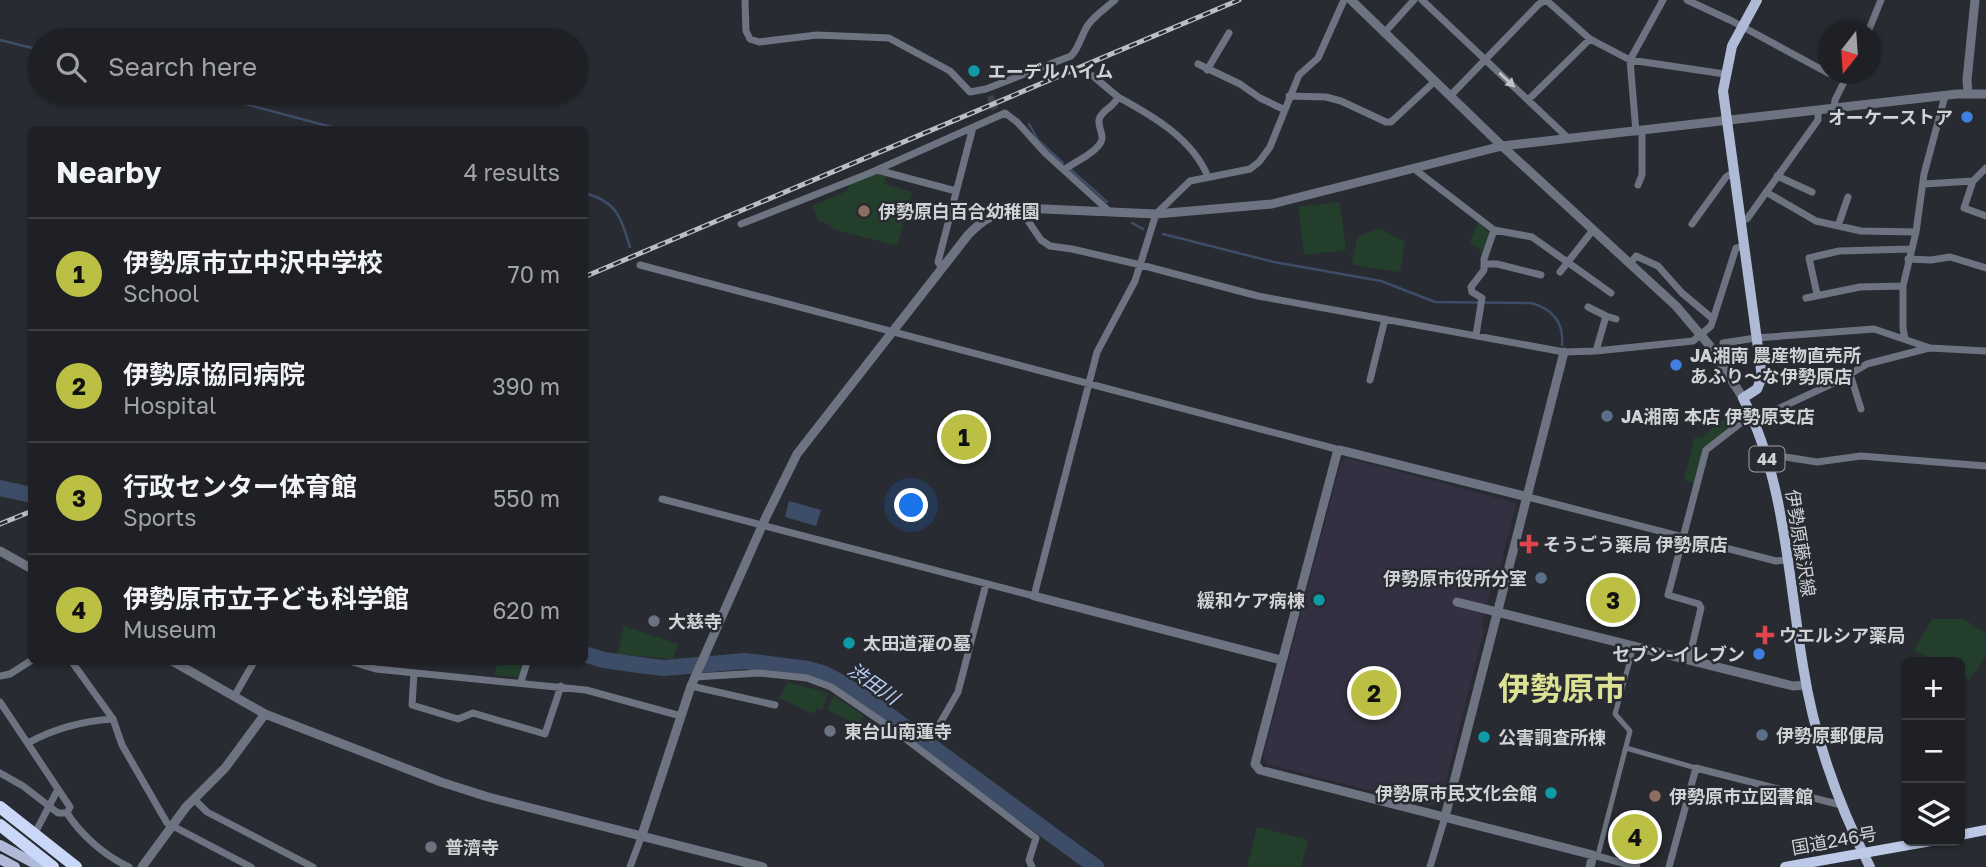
<!DOCTYPE html>
<meta charset="utf-8">
<style>
:root{--surface:#1e2025;--page:#26282d;--text:#f1f3f6;--muted:#a1a3a7;--line:#3c3e42;--accent:#bbc045}
body{margin:0;font-family:"Golos Text","Noto Sans JP",sans-serif;background:var(--page);color:var(--text)}
.controls{position:absolute;right:21px;bottom:21px;display:grid;overflow:hidden;border-radius:10px;box-shadow:0 2px 5px #0004}
.controls button{width:63px;height:63px;display:grid;place-items:center;padding:0;border:0;border-bottom:2px solid var(--line);background:var(--surface);color:var(--text);font:35px sans-serif}
.compass{position:absolute;left:1818px;top:21px;width:63px;height:63px;border-radius:50%;background:var(--surface);box-shadow:0 2px 5px #0004;rotate:197deg}
.you{position:absolute;left:912px;top:506px;width:24px;height:24px;margin:-18px;border:5px solid #fff;border-radius:50%;background:#1a73e8;box-shadow:0 0 0 10px #1a73e833}
.badge{display:grid;place-items:center;width:46px;height:46px;border-radius:50%;background:var(--accent);color:#111;font-size:23px;font-weight:700}
.pin{position:absolute;translate:-50% -50%;border:4px solid #fff;box-shadow:0 2px 7px #0006}
.list{margin:0;padding:0;list-style:none}
h2{display:flex;justify-content:space-between;align-items:center;height:91px;margin:0;padding:0 28px;font-size:30px}
h2 small{font-size:23px;font-weight:400;color:var(--muted)}
.list li{display:grid;grid-template-columns:46px 1fr auto;gap:21px;align-items:center;box-sizing:border-box;height:112px;padding:0 28px;border-top:2px solid var(--line)}
.list b{display:block;font-size:26px;white-space:nowrap}
.list p{margin:0;font-size:23px;white-space:nowrap;color:var(--muted)}
.list em{font-size:23px;font-style:normal;color:var(--muted)}
.icon{flex:none;width:38px;height:38px;fill:none;stroke:currentColor;stroke-width:2;stroke-linecap:round;stroke-linejoin:round}
.map{position:relative;flex:none;width:1986px;height:867px;overflow:hidden}
.search{position:absolute;background:var(--surface);box-shadow:0 2px 5px #0004;left:28px;top:28px;width:560px;height:77px;display:flex;align-items:center;gap:18px;box-sizing:border-box;padding:0 24px;border-radius:38px;color:var(--muted);font-size:26px}
.panel{position:absolute;background:var(--surface);box-shadow:0 2px 5px #0004;left:28px;top:126px;width:560px;height:539px;border-radius:10px}
.map>svg:first-child{display:block}
.medical{fill:#333041}
.green{fill:#233f2c}
.water{fill:#3e4d67}
.lines{fill:none;stroke-linecap:round;stroke-linejoin:round}
.stream{stroke:#3e4d67;stroke-width:2.5}
.river{stroke:#3e4d67;stroke-width:16}
.minor-tunnel{stroke:#41444a;stroke-width:7;stroke-dasharray:7 3.5;stroke-linecap:butt}
.pedestrian{stroke:#6d7380;stroke-width:5}
.minor{stroke:#6d7380;stroke-width:7}
.tertiary{stroke:#6d7380;stroke-width:9}
.primary{stroke:#afbbd6;stroke-width:10}
.trunk{stroke:#bccae8;stroke-width:10}
.rail-casing{stroke:#bcbec3;stroke-width:5}
.rail{stroke:#282b31;stroke-width:2.5;stroke-dasharray:8;stroke-linecap:butt}
.motorway-bridge{stroke:#c9d8f9;stroke-width:12}
.oneway{fill:#c1c4c9}
.culture-dot{fill:#0f9aa8;stroke:#282b31;stroke-width:2.5}
.shop-dot{fill:#3f7fe0;stroke:#282b31;stroke-width:2.5}
.education-dot{fill:#8d6e63;stroke:#282b31;stroke-width:2.5}
.service-dot{fill:#5c6f8a;stroke:#282b31;stroke-width:2.5}
.health-dot{fill:#e0444e;stroke:#282b31;stroke-width:2.5}
.worship-dot{fill:#6b7280;stroke:#282b31;stroke-width:2.5}
.labels{text-anchor:middle;dominant-baseline:central;stroke-width:5;stroke-linejoin:round;paint-order:stroke}
.shield{fill:#282b31;stroke:#9ea0a4;stroke-width:2}
.shield-label{font-size:16px;font-weight:bold;fill:#d0d2d6}
.poi-label{font-size:18px;font-weight:bold;fill:#d0d2d6;stroke:#282b31;text-anchor:start}
.street-label{font-size:18px;fill:#d0d2d6;stroke:#282b31}
.water-label{font-size:19px;font-style:italic;fill:#b8cff8;stroke:#282b31}
.town-label{font-size:32px;font-weight:bold;fill:#dce193;stroke:#282b31}
</style>
<div class="map">
<svg width="1986" height="867" viewBox="0 0 1986 867">
<rect width="100%" height="100%" fill="#282b31"/>
<path class="medical" d="M1348,458L1516,503L1495,588H1491L1481,628L1484,629L1441,801L1431,806L1267,764L1263,757L1341,461Z"/>
<path class="green" d="M876,173L887,176L884,184L912,192L897,246L833,229L824,222H819L812,206L847,191L849,184Z
M1340,202L1346,250L1304,255L1298,207Z
M1478,222L1489,233L1482,254L1479,253L1480,249L1470,243Z
M1379,229L1405,242L1400,272L1354,265L1352,262L1358,236Z
M1736,410L1741,419L1703,448L1694,483L1684,480L1695,437L1700,438Z
M1932,619H1964L1986,634V657L1969,680L1960,673V662H1940L1914,651Z
M624,626L678,644L673,659L617,654Z
M498,662H525L520,677L494,675Z
M788,682L828,693L822,711L817,708L814,714L779,698Z
M834,696L864,716L859,725L827,710Z
M1257,827L1308,840L1301,867H1247Z"/>
<path class="water" d="M789,501L821,510L816,526L785,517Z"/>
<g class="lines">
<path class="stream" d="M0,40L40,50
M203,93L343,130
M1029,124L1038,140L1063,163
M1071,170L1107,202
M584,193C617,201 621,218 630,247
M1132,223L1143,229
M1163,234L1274,262L1381,281L1435,302L1531,303C1553,309 1564,322 1562,345"/>
<path class="river" d="M0,488L32,495
M584,654L604,660L646,666L664,668L745,661L808,669L825,674L840,682L879,708L1096,867"/>
<path class="minor-tunnel" d="M990,96L995,109"/>
<path class="pedestrian" d="M1626,748L1696,768
M1599,851L1630,731L1615,714L1632,653"/>
<path class="minor" d="M745,0L746,31L750,39L759,42L817,35L889,38L950,71L970,92L986,89L1071,56C1080,47 1081,35 1088,25C1095,15 1106,8 1115,0
M1422,0L1568,138
M1687,0L1732,21L1828,73
M1385,32L1414,0
M1868,32L1881,0
M1198,64L1240,84L1260,98L1283,109
M1207,70L1229,33
M1451,95L1539,4L1546,0L1590,39L1630,60L1725,74
M1289,96L1326,97L1341,101L1386,122H1391L1435,81
M1118,97C1153,116 1193,139 1208,177
M1528,100L1590,39
M1834,108L1835,100L1848,74
M1636,132L1630,60L1663,0
M1413,168L1494,230L1532,237L1611,293
M877,170L956,191
M1064,170C1074,162 1100,151 1102,139C1103,131 1096,125 1100,117C1105,108 1114,107 1118,97L1093,76
M1777,176L1812,192
M1973,181L1986,168
M1924,184L1973,181L1964,208L1986,216
M1638,185L1642,175V131
M1766,192L1816,221L1861,231L1916,232
M1022,208L1024,215L1041,240L1050,246L1072,249L1141,265L1258,296L1564,352L1596,351L1693,341L1711,326L1736,248L1744,247
M1740,221L1747,219L1818,120V110
M741,224L870,173L1005,113L1017,122L1045,153L1110,212
M1692,224L1726,177L1734,172
M1838,226L1848,197
M1908,259L1931,260L1950,257L1986,268
M1484,264H1497L1541,275
M1630,264L1636,256L1658,266L1682,293L1713,319
M640,265L1340,450
M942,268L938,262L973,127
M1560,272L1593,230
M1817,294L1809,258L1839,251L1910,249
M1806,298L1860,287L1903,286
M1588,307L1606,316L1596,351
M1606,316L1616,319
M1476,335L1482,298L1472,292L1471,287L1484,270V259L1494,230
M1905,339L1903,328V286L1916,232L1924,174L1945,96
M1723,343L1756,338L1874,329L1930,348L1986,351
M1850,374L1861,409
M1370,380L1385,319
M1754,420L1840,380L1867,364L1929,348
M1767,458L1779,456L1817,462L1861,456L1986,466
M1528,497L1776,561L1787,560
M662,499L1034,596L1097,352L1135,281L1156,214L1190,181L1250,169L1259,162L1270,147L1299,75L1318,58L1344,0
M1689,659L1701,608L1699,604L1668,595L1706,450L1751,415
M72,662L113,719L122,745L167,823L251,867
M352,662L376,669L586,690L681,716
M414,673L412,705L458,719L473,713L545,734L561,686
M0,676L10,674L32,660
M695,677L759,673L807,678L831,687L894,730L1036,838L1029,860L1032,867
M521,682L527,662
M691,686L775,705
M235,695L254,662
M0,702L70,807L67,813C81,835 105,856 129,867
M931,739L958,692L986,584
M28,743C55,728 82,721 113,719
M0,773L23,786L58,813H67
M194,799L207,812L313,867
M34,835L58,789
M1593,855L1637,867
M630,867L642,835
M1430,867L1445,817
M1669,867L1696,768L1841,805"/>
<path class="tertiary" d="M1351,0L1502,146L1676,306L1710,346L1743,398
M1968,93L1967,80L1975,0
M1528,497L1340,450L1337,453L1255,764L1260,770L1593,855L1590,867
M0,551L32,569
M1034,596L1281,660
M1457,602L1793,686L1806,685
M174,662L265,714L441,782L488,797L763,867
M1445,817L1564,352
M642,835L691,686L766,517L797,454L968,235C983,219 999,210 1022,208L1156,214L1272,204L1502,146L1957,94H1986
M142,867L186,807L225,768L265,714"/>
<path class="primary" d="M1757,0L1732,46L1723,91L1762,377L1757,389L1743,398C1785,480 1788,576 1803,666C1814,737 1838,804 1870,867
M0,845L41,867
M0,859L15,867"/>
<path class="trunk" d="M1960,835L1986,830
M1785,867L1931,841"/>
<g class="rail-casing">
<path id="rail" d="M584,277L1239,0
M0,524L32,511"/>
</g>
<use href="#rail" class="rail"/>
<path class="motorway-bridge" d="M0,807L76,867
M0,825L53,867"/>
</g>
<defs><path id="oneway-solid" d="M-6-.8H1V-3.2L6.5 0L1 3.2V.8H-6Z" transform="scale(1.75)"/></defs>
<use class="oneway" href="#oneway-solid" transform="translate(1507 80) rotate(43)"/>
<g class="culture-dot">
<circle cx="974" cy="71" r="7"/>
<circle cx="1319" cy="600" r="7"/>
<circle cx="849" cy="643" r="7"/>
<circle cx="1484" cy="737" r="7"/>
<circle cx="1551" cy="793" r="7"/>
</g>
<g class="shop-dot">
<circle cx="1967" cy="117" r="7"/>
<circle cx="1676" cy="365" r="7"/>
<circle cx="1759" cy="654" r="7"/>
</g>
<g class="education-dot">
<circle cx="864" cy="211" r="7"/>
<circle cx="1655" cy="796" r="7"/>
</g>
<g class="service-dot">
<circle cx="1607" cy="416" r="7"/>
<circle cx="1541" cy="578" r="7"/>
<circle cx="1762" cy="735" r="7"/>
</g>
<g class="health-dot">
<path d="M1525.5 533.5h7v7h7v7h-7v7h-7v-7h-7v-7h7z"/>
<path d="M1761.5 624.5h7v7h7v7h-7v7h-7v-7h-7v-7h7z"/>
</g>
<g class="worship-dot">
<circle cx="654" cy="621" r="7"/>
<circle cx="830" cy="731" r="7"/>
<circle cx="431" cy="847" r="7"/>
</g>
<g class="labels">
<rect class="shield" x="1749.5" y="446.5" width="35" height="25" rx="5"/>
<g class="shield-label">
<text x="1767" y="459">44</text>
</g>
<g class="poi-label">
<text x="988" y="71">エーデルハイム</text>
<text x="1953" y="117" text-anchor="end">オーケーストア</text>
<text x="878" y="211">伊勢原白百合幼稚園</text>
<text x="1690" y="355">JA湘南 農産物直売所<tspan x="1690" dy="21">あふり～な伊勢原店</tspan></text>
<text x="1621" y="416">JA湘南 本店 伊勢原支店</text>
<text x="1543" y="544">そうごう薬局 伊勢原店</text>
<text x="1527" y="578" text-anchor="end">伊勢原市役所分室</text>
<text x="1305" y="600" text-anchor="end">緩和ケア病棟</text>
<text x="668" y="621">大慈寺</text>
<text x="1779" y="635">ウエルシア薬局</text>
<text x="863" y="643">太田道灌の墓</text>
<text x="1745" y="654" text-anchor="end">セブン-イレブン</text>
<text x="844" y="731">東台山南蓮寺</text>
<text x="1776" y="735">伊勢原郵便局</text>
<text x="1498" y="737">公害調査所棟</text>
<text x="1537" y="793" text-anchor="end">伊勢原市民文化会館</text>
<text x="1669" y="796">伊勢原市立図書館</text>
<text x="445" y="847">普濟寺</text>
</g>
<g class="street-label">
<text transform="translate(1801 543) rotate(81)">伊勢原藤沢線</text>
<text transform="translate(1834 840) rotate(-10)">国道246号</text>
</g>
<g class="water-label">
<text transform="translate(874 683) rotate(35)">渋田川</text>
</g>
<g class="town-label">
<text x="1562" y="688">伊勢原市</text>
</g>
</g>
</svg>
<div class="controls">
<button>+</button>
<button>−</button>
<button><svg class="icon" aria-label="layers" viewBox="0 0 24 24"><path d="M12 4l9 5-9 5-9-5zM3 14l9 5 9-5"/></svg></button>
</div>
<svg class="compass" viewBox="-18 -18 36 36"><path d="M0-13l5 13h-10z" fill="#e53935"/><path d="M0 13l5-13h-10z" fill="#a1a3a7"/></svg>
<div class="you"></div>
<div class="pin badge" style="left:964px;top:437px">1</div>
<div class="pin badge" style="left:1374px;top:693px">2</div>
<div class="pin badge" style="left:1613px;top:600px">3</div>
<div class="pin badge" style="left:1635px;top:837px">4</div>
<div class="search"><svg class="icon" aria-label="search" viewBox="0 0 24 24"><circle cx="10" cy="10" r="6"/><path d="M15 15l6 6"/></svg>Search here</div>
<section class="panel">
<h2>Nearby<small>4 results</small></h2>
<ul class="list">
<li><span class="badge">1</span><div><b>伊勢原市立中沢中学校</b><p>School</p></div><em>70 m</em></li>
<li><span class="badge">2</span><div><b>伊勢原協同病院</b><p>Hospital</p></div><em>390 m</em></li>
<li><span class="badge">3</span><div><b>行政センター体育館</b><p>Sports</p></div><em>550 m</em></li>
<li><span class="badge">4</span><div><b>伊勢原市立子ども科学館</b><p>Museum</p></div><em>620 m</em></li>
</ul>
</section>
</div>
